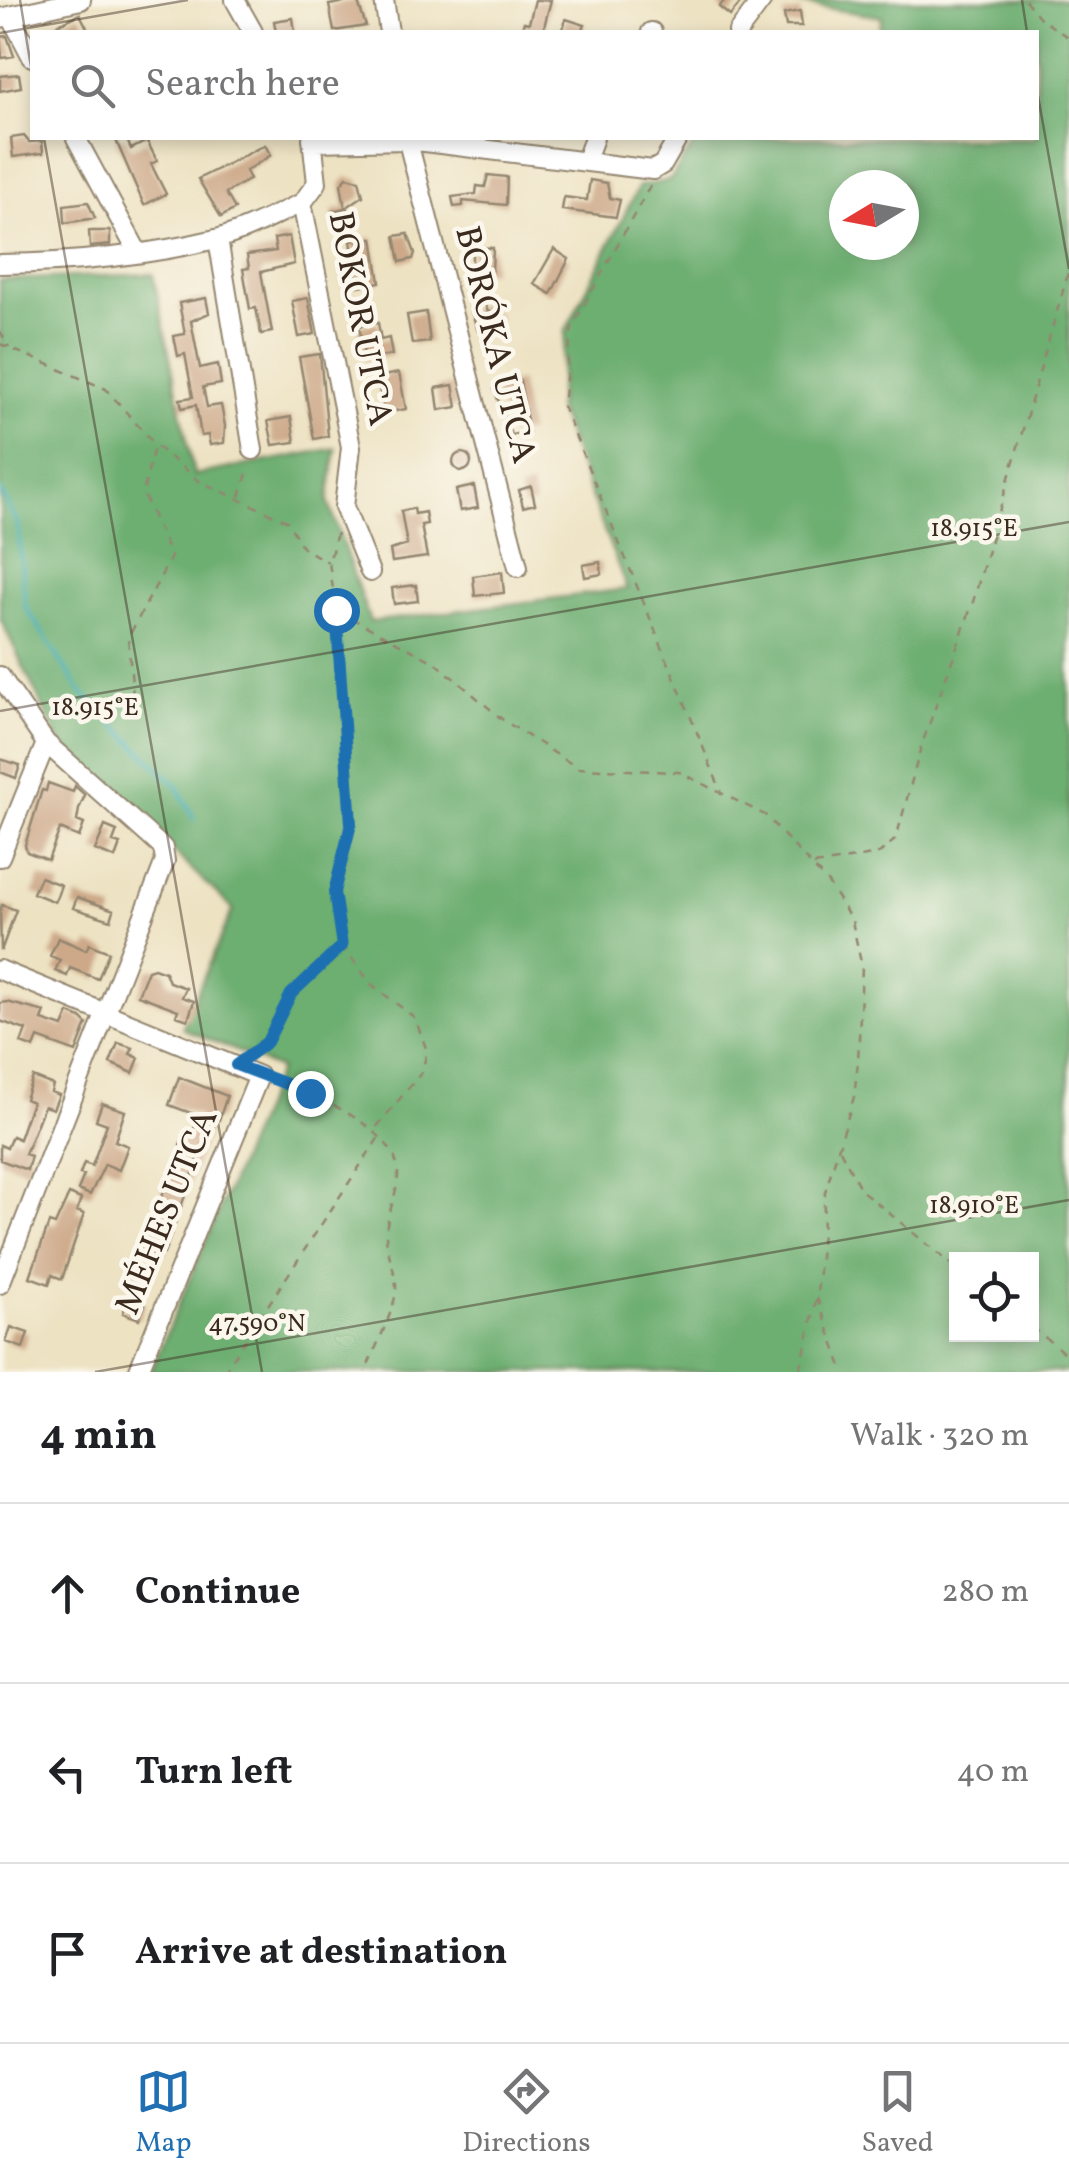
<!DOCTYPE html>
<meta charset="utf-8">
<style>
:root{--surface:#fff;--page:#f2f2f2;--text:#202124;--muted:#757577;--line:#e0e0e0;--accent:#1f6fb2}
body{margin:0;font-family:Vollkorn,serif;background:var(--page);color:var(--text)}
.controls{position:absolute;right:30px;bottom:30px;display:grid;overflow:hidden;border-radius:0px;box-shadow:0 5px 15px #0003}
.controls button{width:90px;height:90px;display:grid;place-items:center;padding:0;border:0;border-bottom:2px solid var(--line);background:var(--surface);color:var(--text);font:50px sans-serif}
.compass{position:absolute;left:829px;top:170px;width:90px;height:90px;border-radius:50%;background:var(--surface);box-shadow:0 5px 15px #0003;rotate:260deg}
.stop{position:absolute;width:30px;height:30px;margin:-22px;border:8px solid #1f6fb2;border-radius:50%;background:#fff}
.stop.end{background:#1f6fb2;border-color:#fff;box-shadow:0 2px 10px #0008}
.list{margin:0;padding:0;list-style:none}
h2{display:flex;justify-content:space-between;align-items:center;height:130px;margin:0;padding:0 40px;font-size:42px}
h2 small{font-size:32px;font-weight:400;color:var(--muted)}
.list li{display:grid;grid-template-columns:65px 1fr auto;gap:30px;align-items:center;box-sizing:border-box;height:180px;padding:0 40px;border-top:2px solid var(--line)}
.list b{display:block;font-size:38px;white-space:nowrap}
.list em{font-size:32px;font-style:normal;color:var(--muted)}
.icon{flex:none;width:55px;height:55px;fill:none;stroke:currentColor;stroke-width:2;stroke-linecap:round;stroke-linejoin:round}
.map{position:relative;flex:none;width:1069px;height:1372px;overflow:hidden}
.search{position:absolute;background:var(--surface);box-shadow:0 5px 15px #0003;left:30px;right:30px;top:30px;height:110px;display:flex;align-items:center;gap:25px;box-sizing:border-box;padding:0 35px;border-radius:0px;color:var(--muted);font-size:38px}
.sheet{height:670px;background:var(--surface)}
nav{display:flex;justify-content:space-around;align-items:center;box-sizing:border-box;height:140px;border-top:2px solid var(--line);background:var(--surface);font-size:28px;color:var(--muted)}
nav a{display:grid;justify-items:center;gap:5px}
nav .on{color:var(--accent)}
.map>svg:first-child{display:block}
.forest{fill:#6dae71;stroke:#546c48;stroke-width:2.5;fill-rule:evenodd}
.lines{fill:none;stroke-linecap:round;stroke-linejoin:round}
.stream{stroke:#39abb1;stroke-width:4}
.building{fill:#cda989}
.minor-casing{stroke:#948670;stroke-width:22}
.path{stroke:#948670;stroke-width:2.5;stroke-dasharray:8 8;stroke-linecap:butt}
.minor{stroke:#fff;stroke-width:18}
.route{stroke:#1f6fb2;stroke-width:12}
.ticks{fill:none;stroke:#3b2a1e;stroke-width:2.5;stroke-opacity:0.45}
.labels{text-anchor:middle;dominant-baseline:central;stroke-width:9;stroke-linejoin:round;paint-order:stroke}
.street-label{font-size:35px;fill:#3b2a1e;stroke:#fbf7ec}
.ticks-label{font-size:25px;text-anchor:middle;fill:#3b2a1e;stroke:#fbf7ec;stroke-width:9;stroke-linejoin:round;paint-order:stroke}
</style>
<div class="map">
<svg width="1069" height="1372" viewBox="0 0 1069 1372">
<rect width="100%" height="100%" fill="#fbf7ec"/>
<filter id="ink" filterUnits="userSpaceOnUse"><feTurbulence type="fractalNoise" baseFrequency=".01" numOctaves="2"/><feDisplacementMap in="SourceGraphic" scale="20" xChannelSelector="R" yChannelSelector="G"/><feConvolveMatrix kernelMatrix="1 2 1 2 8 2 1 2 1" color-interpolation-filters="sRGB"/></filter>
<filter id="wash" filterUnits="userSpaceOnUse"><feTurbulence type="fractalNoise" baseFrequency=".0048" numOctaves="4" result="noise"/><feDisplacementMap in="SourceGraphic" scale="40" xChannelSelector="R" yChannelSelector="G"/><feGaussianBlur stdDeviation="2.25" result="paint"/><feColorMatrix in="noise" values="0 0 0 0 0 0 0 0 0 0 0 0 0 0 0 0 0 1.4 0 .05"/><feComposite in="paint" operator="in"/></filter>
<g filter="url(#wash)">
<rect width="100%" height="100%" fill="#ede2c2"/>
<path class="forest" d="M777,0H1069V1372H150L279,1069L182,1028L233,909L59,741L0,618V280L153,274L194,475L336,448L328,501L370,622L627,589L557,408L566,330L639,186L670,180L698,138H1036V32H879L882,17ZM844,185H904V245H844ZM956,1260H1032V1334H956Z"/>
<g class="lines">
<path class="stream" d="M0,490L18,524L25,606L81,692L178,787L194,819"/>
</g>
<g id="blocks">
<path class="building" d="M357,0L366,26L334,31L329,5Z
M535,0H551L544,27L552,32H521L524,22L529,23Z
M725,0H743L730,16L719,7Z
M800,11L802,26H786L784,14Z
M80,14L89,32H42Z
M293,18L295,32H276L274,21Z
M566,19L585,25L582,32H562Z
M7,36L14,56L2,58L0,37Z
M19,74L21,87L0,91V76Z
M24,136L29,142L42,141L43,153L13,157L11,138Z
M115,138H126L131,149L147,141L157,161L151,164L166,194L144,205Z
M265,145L271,155L246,171L250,179L226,193L235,209L221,217L198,179Z
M488,175L507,177L506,205L463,201V206L454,207L452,197L476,194L477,186L485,187Z
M347,177L359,180L363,196L347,207L352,219L335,223L332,211L345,208L341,184Z
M590,180L607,183L610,198L620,200L616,217L562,210L564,197L587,200Z
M88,202L95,218L65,223L64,205Z
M89,231H110V245L90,247Z
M408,234L415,253L413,259L400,262L395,236Z
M289,236L294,264L261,272L272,332L261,334L256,308L250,309L243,269L249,268L247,255L276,251L274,239Z
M373,238L380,282L358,286L351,241Z
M472,247L493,248L492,271H478V263H472Z
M554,249L569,259L551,294L534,284Z
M206,298L209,313L191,321L200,368L218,364L221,384L203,387L207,407L221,405L225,426L224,443L210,445L208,435L201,436L196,405L182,408L180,399L193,397L185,354L178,356L174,336L185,334L179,303Z
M308,298L315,334L299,337L292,301Z
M485,304L488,312L499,314L495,326L478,331L470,308Z
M426,312L430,342L412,344L407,315Z
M378,323L381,340L389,338L392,355L365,359L359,326Z
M320,354L328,436L314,439L299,357Z
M399,373L406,409L384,413L377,377Z
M510,379L511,383L520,381L529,432L511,435L494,389Z
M453,385L457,407L439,410L436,388Z
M291,417L295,442L273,445L268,421Z
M453 462a9 9 0 1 1 18 0a9 9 0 1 1-18 0Z
M474,486L478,508L460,511L456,490Z
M531,486L535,504L523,507L519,490Z
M414,508L415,514L425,512L427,524L421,525L427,557L392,562L390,550L407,545L401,511Z
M600,562L602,574L585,577L583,565Z
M502,572L504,593L475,596L473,576Z
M416,585L418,601L394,604L392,588Z
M0,759L20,765L16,778L0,772Z
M48,783L73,792L75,786L85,795L79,809L77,821L84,824L79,837L60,829L48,860L27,852L25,845L42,790L46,791Z
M105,826L117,831L113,842L120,844L115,858L95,850Z
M40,877L61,885L55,902L33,893Z
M77,897L114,910L111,920L73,908Z
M2,905L16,910L1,951L0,911Z
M58,938L86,950L89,944L109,952L98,979L70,968L67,976L55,971L60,960L50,956Z
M154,968L165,972L169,982L186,988L182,997L194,1001L188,1020L176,1016L178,1010L138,995L148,970Z
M7,1002L45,1012L42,1020L63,1027L69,1013L81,1018L87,1024L76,1052L38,1038L34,1048L21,1043L26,1030L0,1021V1003Z
M118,1043L133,1048L130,1054L139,1058L133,1073L110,1063Z
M33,1077L53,1085L51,1092L59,1095L53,1109L44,1106L25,1154L31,1156L27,1170L0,1160V1145L7,1148L12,1136L19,1139L32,1102L25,1099Z
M179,1077L227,1096L219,1120L213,1118L164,1254L144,1247L183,1137L192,1134L199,1116L169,1105Z
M102,1103L125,1111L115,1141L128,1146L119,1170L105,1164L90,1195L78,1190L84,1175L80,1174L84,1163L92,1166L107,1124L96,1120Z
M69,1194L81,1199L77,1211L84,1214L62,1279L52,1275L49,1284L30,1277L49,1223L55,1225Z
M132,1270L148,1276L139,1300L145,1305L139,1319L123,1313L134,1284L127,1282Z
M11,1327L28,1333L23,1348L6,1342Z"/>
</g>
</g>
<g filter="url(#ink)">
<use href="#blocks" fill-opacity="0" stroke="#948670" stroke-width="2.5"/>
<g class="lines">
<g class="minor-casing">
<path id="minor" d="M235,0L253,32
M384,0L389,32
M11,17L32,57
M0,18L81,0
M651,32H652
M738,32L762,0
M76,138L137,251
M312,138L317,183L302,203L351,447L344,507L370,572
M407,138L518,567
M314,142L408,140L653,170L663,164L678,138
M586,160L594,138
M218,239L253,450
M0,264C73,263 145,256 216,239C245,232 274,215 302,203
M0,676L46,743L163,848L165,861L0,1284
M0,857L46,743
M0,970L259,1076L138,1372"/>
</g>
<path class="path" d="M1025,0L1041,19L1069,38
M650,186L572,327L563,406L721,791
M0,331L9,347
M0,344L106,389L155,445L199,481L287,521L303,548L328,562
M240,497L249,466
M337,533L329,562L336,610L436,663L503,720L578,768L679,772L765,815L828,883L852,921L862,967L858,1062L854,1097L825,1192L817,1297L800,1372
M133,696L128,638L171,557L143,493L154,446
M814,865L878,854L896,839L921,747L973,602L1069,270
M342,945L371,984L415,1018L427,1051L422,1072L374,1130
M251,1054L267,1042L291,993L342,945L334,891L351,824L336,612
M275,1081C312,1094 397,1127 398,1173C398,1193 387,1213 386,1233C386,1252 395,1268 396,1286C398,1304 373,1352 365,1372
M840,1150L861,1190L956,1268
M817,1298L844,1372
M1032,1327L1069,1357
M224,1372L379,1137"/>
<use href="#minor" class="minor"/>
</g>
</g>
<g class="lines" filter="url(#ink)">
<path class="route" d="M310,1093L236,1065L267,1042L291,994L342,946L334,892L351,824L336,610"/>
</g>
<path class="ticks" d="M20,0L32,73M1022,0L1027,32M0,33L188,0M1036,85L1069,269M44,138L262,1372M0,711L1069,522M95,1372L1069,1200"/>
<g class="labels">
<g class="street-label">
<text transform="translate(359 319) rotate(79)">BOKOR UTCA</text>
<text transform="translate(494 345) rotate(76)">BORÓKA UTCA</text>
<text transform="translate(168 1212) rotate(-68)">MÉHES UTCA</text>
</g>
</g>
<g class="ticks-label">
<text x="974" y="536">18.915°E</text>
<text x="95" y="715">18.915°E</text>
<text x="974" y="1213">18.910°E</text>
<text x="257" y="1331">47.590°N</text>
</g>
</svg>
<div class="controls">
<button><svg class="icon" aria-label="locate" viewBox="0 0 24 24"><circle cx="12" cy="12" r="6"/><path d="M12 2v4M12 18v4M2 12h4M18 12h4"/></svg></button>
</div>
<svg class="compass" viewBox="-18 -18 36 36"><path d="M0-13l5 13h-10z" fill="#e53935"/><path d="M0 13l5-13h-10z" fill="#757577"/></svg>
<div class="stop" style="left:336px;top:610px"></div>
<div class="stop end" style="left:310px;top:1093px"></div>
<div class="search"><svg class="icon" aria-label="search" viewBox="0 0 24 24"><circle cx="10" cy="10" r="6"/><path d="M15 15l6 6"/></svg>Search here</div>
</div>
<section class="sheet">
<h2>4 min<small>Walk · 320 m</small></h2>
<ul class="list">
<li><svg class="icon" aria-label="ahead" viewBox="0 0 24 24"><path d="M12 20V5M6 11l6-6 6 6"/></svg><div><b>Continue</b></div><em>280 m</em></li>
<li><svg class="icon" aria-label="left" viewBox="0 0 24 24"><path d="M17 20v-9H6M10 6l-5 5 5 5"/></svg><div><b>Turn left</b></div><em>40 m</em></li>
<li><svg class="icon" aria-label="arrive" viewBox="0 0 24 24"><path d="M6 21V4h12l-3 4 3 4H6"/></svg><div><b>Arrive at destination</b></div></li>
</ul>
</section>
<nav>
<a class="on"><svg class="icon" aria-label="map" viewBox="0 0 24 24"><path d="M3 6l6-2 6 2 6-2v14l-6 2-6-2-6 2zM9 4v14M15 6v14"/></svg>Map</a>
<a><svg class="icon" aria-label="directions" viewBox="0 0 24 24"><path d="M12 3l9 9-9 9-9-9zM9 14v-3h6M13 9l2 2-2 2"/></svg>Directions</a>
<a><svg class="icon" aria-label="saved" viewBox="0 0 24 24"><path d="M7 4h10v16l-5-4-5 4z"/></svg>Saved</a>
</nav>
